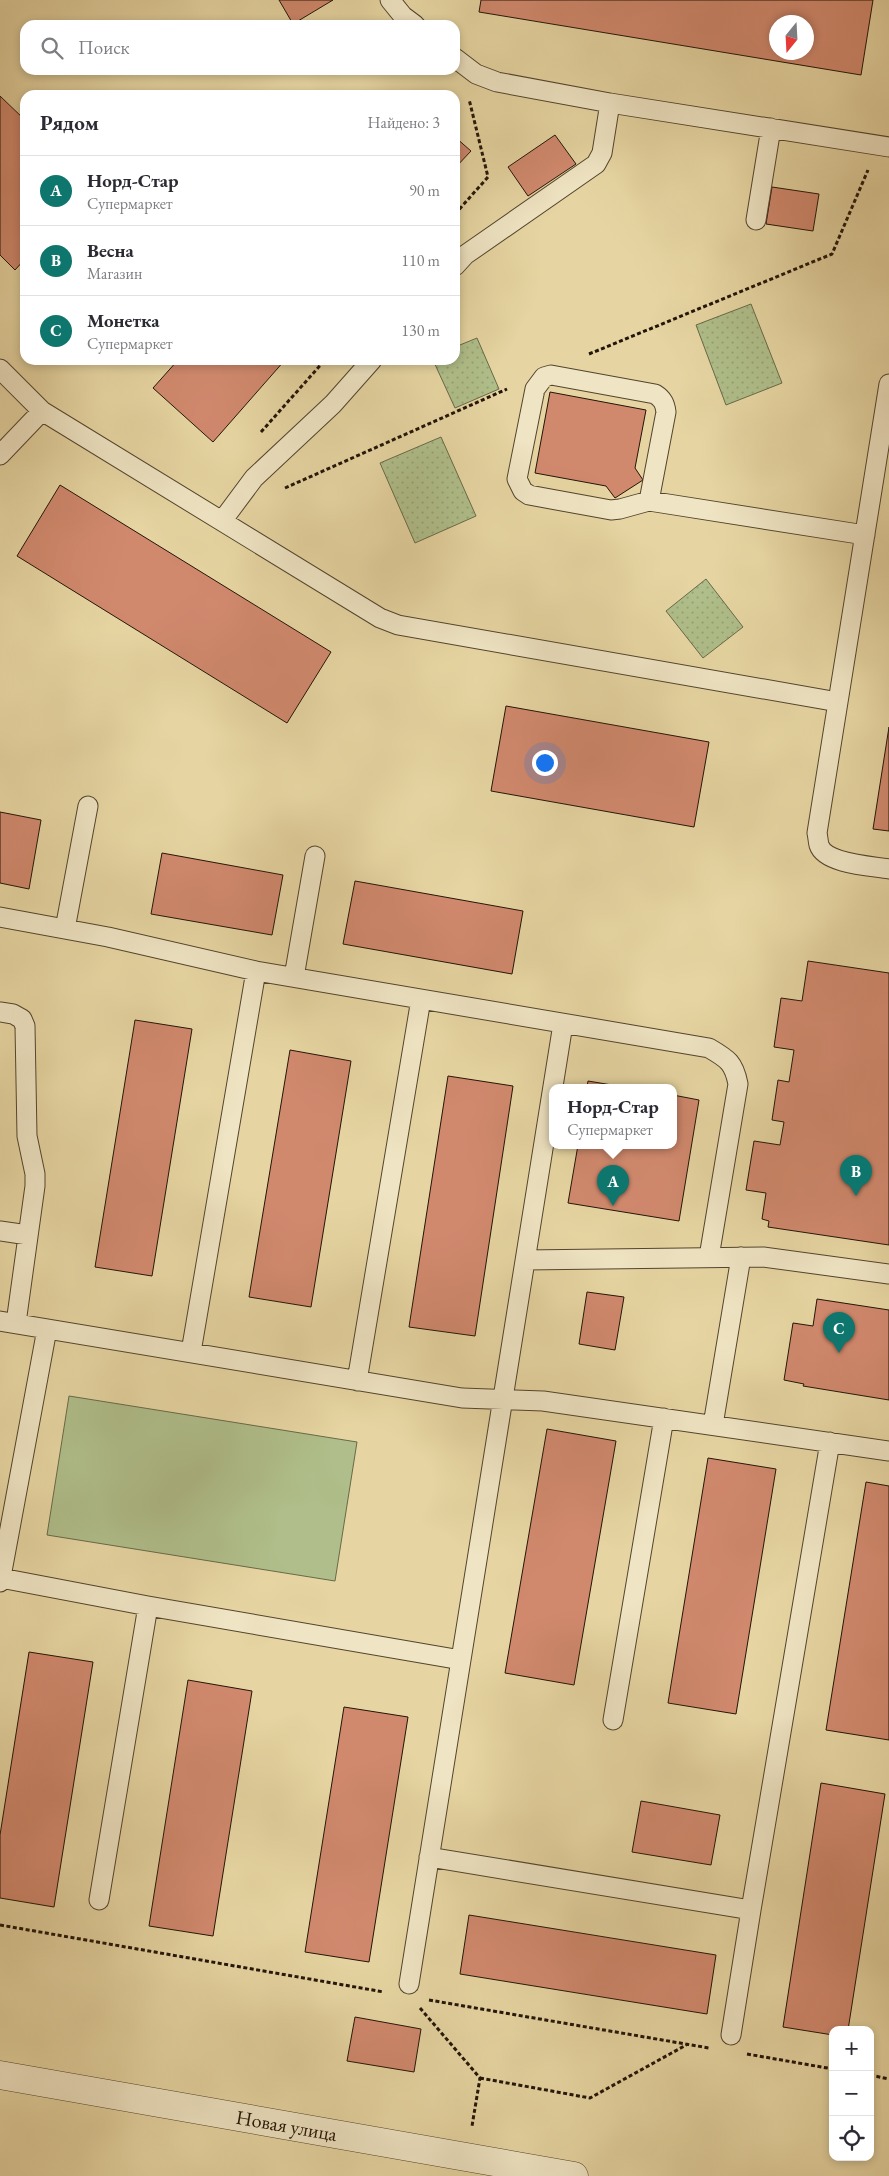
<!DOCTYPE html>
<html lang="ru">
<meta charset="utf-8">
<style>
:root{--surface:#fff;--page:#f2f2f3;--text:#2b2b33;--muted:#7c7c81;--line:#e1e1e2;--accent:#0f766e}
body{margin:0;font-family:"EB Garamond",serif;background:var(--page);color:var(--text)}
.controls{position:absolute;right:15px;bottom:15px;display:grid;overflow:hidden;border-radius:10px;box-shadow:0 2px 8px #0003}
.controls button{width:45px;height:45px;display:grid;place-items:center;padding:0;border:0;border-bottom:1px solid var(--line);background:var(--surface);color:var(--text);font:25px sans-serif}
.compass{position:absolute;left:769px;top:15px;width:45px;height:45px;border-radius:50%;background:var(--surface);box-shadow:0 2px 8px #0003;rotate:198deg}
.you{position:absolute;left:544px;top:762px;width:18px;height:18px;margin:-12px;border:4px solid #fff;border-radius:50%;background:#1a73e8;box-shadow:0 0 0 8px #1a73e833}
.badge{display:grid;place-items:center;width:32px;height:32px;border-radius:50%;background:var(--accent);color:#fff;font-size:16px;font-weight:700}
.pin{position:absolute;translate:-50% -41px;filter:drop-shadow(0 1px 2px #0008)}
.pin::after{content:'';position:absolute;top:26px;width:18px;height:15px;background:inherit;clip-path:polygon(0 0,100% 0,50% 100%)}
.popup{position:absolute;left:549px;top:1084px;width:128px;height:65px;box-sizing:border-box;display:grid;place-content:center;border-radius:10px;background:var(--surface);filter:drop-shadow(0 1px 4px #0005);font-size:16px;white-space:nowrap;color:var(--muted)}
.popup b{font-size:19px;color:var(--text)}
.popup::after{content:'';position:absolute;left:50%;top:100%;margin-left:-10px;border:10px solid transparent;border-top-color:var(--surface)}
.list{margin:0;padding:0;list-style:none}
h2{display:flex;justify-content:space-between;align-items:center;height:65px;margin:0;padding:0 20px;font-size:21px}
h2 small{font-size:16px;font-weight:400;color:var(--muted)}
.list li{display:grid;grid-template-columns:32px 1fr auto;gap:15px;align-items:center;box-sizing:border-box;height:70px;padding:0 20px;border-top:1px solid var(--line)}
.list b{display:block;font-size:19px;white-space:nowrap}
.list p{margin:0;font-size:16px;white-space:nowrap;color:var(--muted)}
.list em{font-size:16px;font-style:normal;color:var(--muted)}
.icon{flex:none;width:28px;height:28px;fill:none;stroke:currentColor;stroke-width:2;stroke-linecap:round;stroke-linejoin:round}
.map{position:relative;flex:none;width:889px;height:2176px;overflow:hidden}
.search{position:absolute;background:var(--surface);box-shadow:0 2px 8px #0003;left:20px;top:20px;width:440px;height:55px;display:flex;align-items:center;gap:12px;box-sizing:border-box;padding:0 18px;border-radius:15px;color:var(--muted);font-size:19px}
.panel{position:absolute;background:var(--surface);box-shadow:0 2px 8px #0003;left:20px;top:90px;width:440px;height:275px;border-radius:15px}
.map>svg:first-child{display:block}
.green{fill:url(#green-dots);stroke:#686948}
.pitch{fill:#afbe8a;stroke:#686948}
.building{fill:#d1896e;stroke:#221407;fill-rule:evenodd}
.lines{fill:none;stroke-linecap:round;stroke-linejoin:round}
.service-casing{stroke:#53442e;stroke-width:21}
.tertiary-casing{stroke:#53442e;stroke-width:29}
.path{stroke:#221407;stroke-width:3;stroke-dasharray:4 2.5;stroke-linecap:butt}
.service{stroke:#efe4c3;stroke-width:19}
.tertiary{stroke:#efe4c3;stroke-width:28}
.labels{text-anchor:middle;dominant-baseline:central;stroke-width:5;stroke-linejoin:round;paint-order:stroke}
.street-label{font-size:20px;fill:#221407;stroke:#efe4c3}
</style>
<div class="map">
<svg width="889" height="2176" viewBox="0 0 889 2176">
<defs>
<pattern id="green-dots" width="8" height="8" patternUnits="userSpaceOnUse" patternTransform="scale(1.25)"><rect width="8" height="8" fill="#afbe8a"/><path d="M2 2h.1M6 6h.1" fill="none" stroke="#96a276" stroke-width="1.8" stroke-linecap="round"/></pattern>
</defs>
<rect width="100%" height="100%" fill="#e6d5a2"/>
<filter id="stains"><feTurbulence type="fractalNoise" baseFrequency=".004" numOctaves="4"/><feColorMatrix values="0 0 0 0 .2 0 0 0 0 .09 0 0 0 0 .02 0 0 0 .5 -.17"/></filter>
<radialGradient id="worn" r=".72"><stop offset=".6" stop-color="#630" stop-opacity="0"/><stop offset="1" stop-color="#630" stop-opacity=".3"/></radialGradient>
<path class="green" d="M751,304L782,383L726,405L696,325Z
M477,338L499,389L455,408L433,360H455V347Z
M441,437L476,516L415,543L380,463Z
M706,579L743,627L703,658L666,611Z"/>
<path class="pitch" d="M69,1396L357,1442L335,1581L47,1535Z"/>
<path class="building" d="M279,0H333L293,24Z
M481,0H873L861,75L479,12ZM776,22H806V52H776Z
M0,96L25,120V259L15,270L0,255Z
M555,135L576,164L528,196L508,167Z
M455,137L471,151L455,168Z
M772,187L819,194L813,231L766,224Z
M178,360H285L213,442L153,388Z
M550,392L646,410L635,468L643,480L615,498L606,486L535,473Z
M60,485L331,652L287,723L17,556Z
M506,706L709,742L694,827L491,791Z
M889,727V831L873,829Z
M0,812L41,820L29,889L0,883Z
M162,853L283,875L272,935L151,914Z
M355,881L523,911L512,974L343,944Z
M808,961L889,973V1245L768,1227L769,1221L762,1219L766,1193L746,1190L754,1141L780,1145L784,1122L772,1120L778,1080L789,1082L794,1050L774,1047L781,998L802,1001Z
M135,1020L192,1029L152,1276L95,1267Z
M290,1050L351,1061L311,1307L249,1297Z
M448,1076L513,1086L475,1336L409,1327Z
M588,1081L624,1087H587Z
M673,1095L699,1100L679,1221L568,1203L578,1145H673Z
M587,1292L624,1297L615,1350L579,1344Z
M817,1299L889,1310V1400L803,1386L804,1384L784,1380L793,1323L813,1326Z
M547,1429L616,1441L574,1685L505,1673Z
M708,1458L776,1469L736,1714L668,1703Z
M866,1482L889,1486V1740L826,1730Z
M29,1652L93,1662L54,1907L0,1898V1835Z
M188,1680L252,1691L213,1936L149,1926Z
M344,1707L408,1717L369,1962L305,1952Z
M821,1783L885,1794L848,2030H833V2035L783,2027Z
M641,1801L720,1815L711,1865L632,1852Z
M469,1915L716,1955L707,2014L460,1974Z
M355,2017L421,2029L414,2072L347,2061Z"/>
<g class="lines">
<g class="service-casing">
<path id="service" d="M390,0L403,16L415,25
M455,58L476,74L497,82L610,103
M756,220L771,128
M455,266L465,255L596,164L602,153L610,103L889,147
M0,369L42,411L380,618L398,625L838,702
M889,384L817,833C818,837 818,841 819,845C825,864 872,866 889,869
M0,455L42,411
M649,501L666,412C665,404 663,399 655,394L551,375L544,377L535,389L517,479L523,491L529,495L611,510L620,509L649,501L865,535
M222,521L254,478L333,404L372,360
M0,917L108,937L256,971L709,1048C728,1059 734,1063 738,1084L709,1257
M65,929L88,806
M294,977L315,856
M0,1012L13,1014L22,1019L25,1026L27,1136L35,1174V1186L16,1323
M0,1231L28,1235
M525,1260L763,1257L889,1274
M0,1321L462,1398L543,1401L889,1451
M191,1352L256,971
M357,1381L421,999
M713,1425L741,1257
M1,1578L148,1606L461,1660
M0,1582L47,1329
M613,1720L664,1418
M429,1857L751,1910
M99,1900L148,1606
M409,1984L563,1024
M731,2035L751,1910L830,1442"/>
</g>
<g class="tertiary-casing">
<g id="tertiary">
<path id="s1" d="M0,2075L574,2176"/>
</g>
</g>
<path class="path" d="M455,214L488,177L469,99
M589,354L832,254L868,170
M261,432L325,360
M285,488L507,389
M0,1925L384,1992
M429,2000L709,2048
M420,2008L480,2078L472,2126
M747,2054L833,2069
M870,2075L889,2079
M480,2078L590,2098L688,2044"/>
<use href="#service" class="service"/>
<use href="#tertiary" class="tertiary"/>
</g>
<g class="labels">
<g class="street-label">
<text stroke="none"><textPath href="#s1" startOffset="291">Новая улица</textPath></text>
</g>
</g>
<rect width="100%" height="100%" filter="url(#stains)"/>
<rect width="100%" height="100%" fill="url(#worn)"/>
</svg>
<div class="controls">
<button>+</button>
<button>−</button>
<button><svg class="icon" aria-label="locate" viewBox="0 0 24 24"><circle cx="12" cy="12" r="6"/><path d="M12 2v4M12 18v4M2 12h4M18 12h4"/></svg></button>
</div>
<svg class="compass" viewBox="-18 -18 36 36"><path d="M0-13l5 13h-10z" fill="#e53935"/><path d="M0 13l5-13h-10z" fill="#7c7c81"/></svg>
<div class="you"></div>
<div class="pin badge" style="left:613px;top:1206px">A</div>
<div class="popup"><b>Норд-Стар</b>Супермаркет</div>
<div class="pin badge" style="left:856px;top:1196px">B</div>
<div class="pin badge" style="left:839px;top:1353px">C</div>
<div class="search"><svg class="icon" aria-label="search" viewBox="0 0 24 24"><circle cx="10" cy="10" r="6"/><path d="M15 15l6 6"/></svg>Поиск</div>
<section class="panel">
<h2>Рядом<small>Найдено: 3</small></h2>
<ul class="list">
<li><span class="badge">A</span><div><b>Норд-Стар</b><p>Супермаркет</p></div><em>90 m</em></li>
<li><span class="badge">B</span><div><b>Весна</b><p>Магазин</p></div><em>110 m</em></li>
<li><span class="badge">C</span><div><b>Монетка</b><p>Супермаркет</p></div><em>130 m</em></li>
</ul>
</section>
</div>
